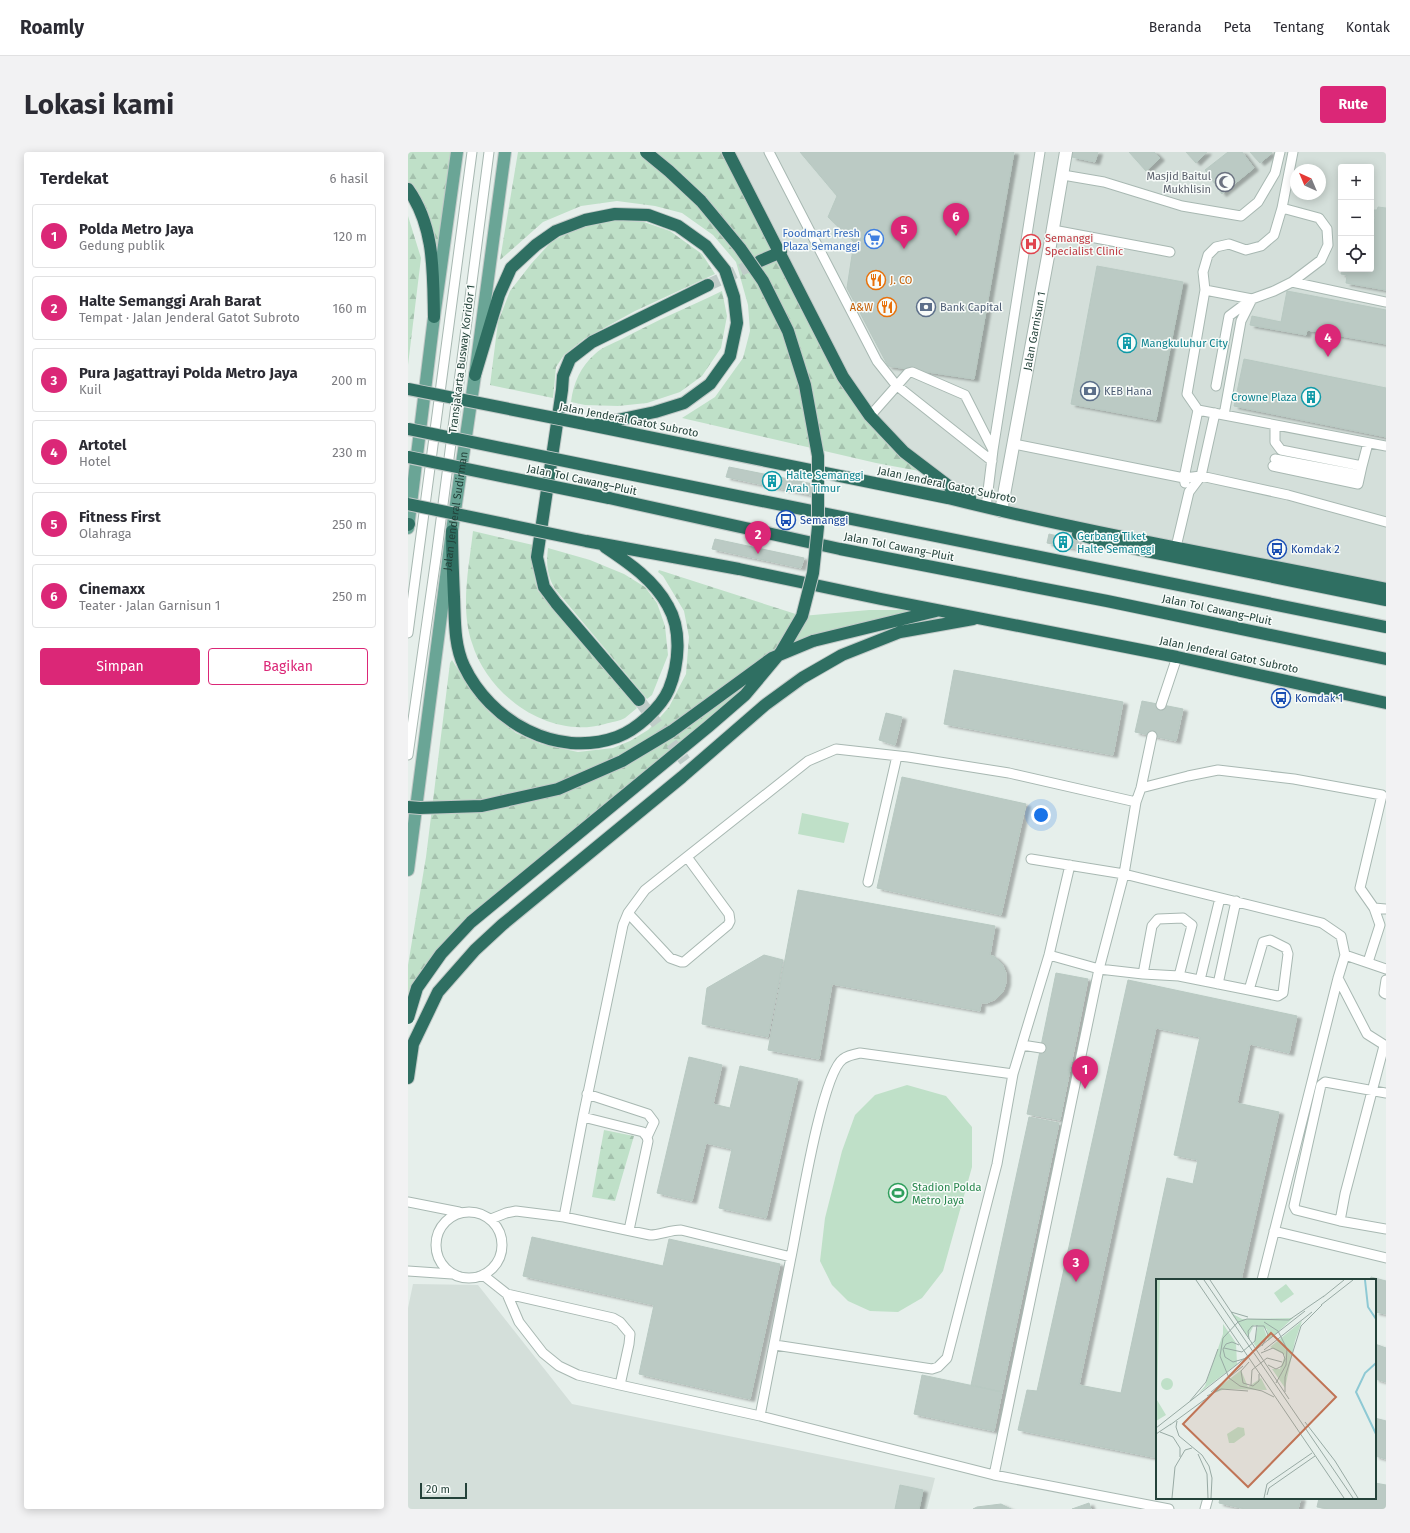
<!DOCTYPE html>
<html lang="id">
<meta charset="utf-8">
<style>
:root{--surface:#fff;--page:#f2f2f3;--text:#2b2b33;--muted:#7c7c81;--line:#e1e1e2;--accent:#db2777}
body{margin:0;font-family:"Fira Sans",sans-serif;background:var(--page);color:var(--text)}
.controls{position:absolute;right:12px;top:12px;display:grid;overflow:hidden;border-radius:4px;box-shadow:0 2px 10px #0003}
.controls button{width:36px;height:36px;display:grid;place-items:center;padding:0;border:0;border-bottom:1px solid var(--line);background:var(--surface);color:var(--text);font:20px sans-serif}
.compass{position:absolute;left:882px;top:12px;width:36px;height:36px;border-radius:50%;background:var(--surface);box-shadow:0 2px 10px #0003;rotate:316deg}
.scale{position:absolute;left:12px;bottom:10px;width:47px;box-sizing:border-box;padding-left:4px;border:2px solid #24423a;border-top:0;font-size:11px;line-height:14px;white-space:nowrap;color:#24423a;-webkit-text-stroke:3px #f7fbf9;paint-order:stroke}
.you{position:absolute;left:633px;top:663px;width:14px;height:14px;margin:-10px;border:3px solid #fff;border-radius:50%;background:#1a73e8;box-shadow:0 0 0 6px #1a73e833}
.badge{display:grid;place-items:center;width:26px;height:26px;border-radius:50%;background:var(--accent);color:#fff;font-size:13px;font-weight:700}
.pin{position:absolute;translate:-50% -33px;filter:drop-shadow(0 1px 2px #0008)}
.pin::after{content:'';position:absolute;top:21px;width:14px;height:12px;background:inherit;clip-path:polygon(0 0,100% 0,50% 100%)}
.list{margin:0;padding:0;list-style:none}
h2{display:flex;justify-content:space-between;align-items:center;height:52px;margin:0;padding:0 16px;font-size:17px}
h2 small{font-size:13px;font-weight:400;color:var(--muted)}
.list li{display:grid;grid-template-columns:26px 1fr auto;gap:12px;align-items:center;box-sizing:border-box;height:64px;margin:0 8px 8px;padding:0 8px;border:1px solid var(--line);border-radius:4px}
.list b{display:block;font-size:15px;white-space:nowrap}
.list p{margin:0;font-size:13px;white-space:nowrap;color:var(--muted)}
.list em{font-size:13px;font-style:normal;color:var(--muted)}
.actions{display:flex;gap:8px;padding:12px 16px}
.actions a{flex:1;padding:9px 0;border:1px solid var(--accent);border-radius:4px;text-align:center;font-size:14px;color:var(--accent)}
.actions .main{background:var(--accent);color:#fff}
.icon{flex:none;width:22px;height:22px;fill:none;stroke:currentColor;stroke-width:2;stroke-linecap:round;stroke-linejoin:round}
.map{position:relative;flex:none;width:978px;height:1357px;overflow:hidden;border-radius:4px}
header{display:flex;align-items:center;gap:24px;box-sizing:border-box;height:56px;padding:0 20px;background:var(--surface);border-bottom:1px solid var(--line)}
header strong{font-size:19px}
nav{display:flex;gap:22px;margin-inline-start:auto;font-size:14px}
.intro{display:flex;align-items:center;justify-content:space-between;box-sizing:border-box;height:96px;padding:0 24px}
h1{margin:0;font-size:28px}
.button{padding:10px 18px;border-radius:4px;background:var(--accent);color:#fff;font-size:14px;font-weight:700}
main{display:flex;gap:24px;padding:0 24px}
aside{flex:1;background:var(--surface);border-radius:4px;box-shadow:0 2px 10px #0003}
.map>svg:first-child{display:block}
.built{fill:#d4dfda;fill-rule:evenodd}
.green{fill:#bfe0c8}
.forest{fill:url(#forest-firs)}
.building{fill:#bbcac4;stroke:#b8c9c2;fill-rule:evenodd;filter:url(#shadow)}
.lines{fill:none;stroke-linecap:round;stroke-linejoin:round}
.highway-tunnel{stroke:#bfccc8;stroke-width:12;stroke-dasharray:12 6;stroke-linecap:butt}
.lane-casing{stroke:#a8b8b2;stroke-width:11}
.street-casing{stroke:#a8b8b2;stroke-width:14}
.primary-casing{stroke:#c2cac8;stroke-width:14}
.highway-casing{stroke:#c2cac8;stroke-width:14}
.lane{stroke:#fff;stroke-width:9}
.street{stroke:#fff;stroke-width:12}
.primary{stroke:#6aa596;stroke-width:12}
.highway{stroke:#2f6f62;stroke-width:12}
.highway-bridge-casing{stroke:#c2cac8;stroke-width:14;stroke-linecap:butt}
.highway-bridge{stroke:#2f6f62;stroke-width:12}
.labels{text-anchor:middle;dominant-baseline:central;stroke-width:3;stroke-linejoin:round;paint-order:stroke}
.worship-label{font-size:11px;fill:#5b616d;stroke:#f7fbf9;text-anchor:end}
.shop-label{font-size:11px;fill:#366cbe;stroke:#f7fbf9;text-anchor:end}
.health-label{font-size:11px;fill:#be3a42;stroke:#f7fbf9;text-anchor:start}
.food-label{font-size:11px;fill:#c56008;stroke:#f7fbf9;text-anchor:start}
.service-label{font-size:11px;fill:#4e5e75;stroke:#f7fbf9;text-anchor:start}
.street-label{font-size:11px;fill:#24423a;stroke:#f7fbf9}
.culture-label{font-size:11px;fill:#0d838f;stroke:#f7fbf9;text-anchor:start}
.transit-label{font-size:11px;fill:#164399;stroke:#f7fbf9;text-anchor:start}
.leisure-label{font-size:11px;fill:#27864d;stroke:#f7fbf9;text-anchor:start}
.inset-river{fill:none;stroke:#8ec9d4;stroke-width:2}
.inset-road{fill:none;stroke:#98aaa4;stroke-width:1}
.view{fill:#c07456;fill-opacity:0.15;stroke:#c07456;stroke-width:2}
.inset-edge{fill:none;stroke:#24423a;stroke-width:2}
</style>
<header>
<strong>Roamly</strong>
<nav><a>Beranda</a><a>Peta</a><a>Tentang</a><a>Kontak</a></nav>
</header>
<div class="intro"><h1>Lokasi kami</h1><a class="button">Rute</a></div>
<main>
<aside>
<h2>Terdekat<small>6 hasil</small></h2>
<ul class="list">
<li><span class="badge">1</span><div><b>Polda Metro Jaya</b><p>Gedung publik</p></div><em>120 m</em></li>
<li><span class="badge">2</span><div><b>Halte Semanggi Arah Barat</b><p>Tempat · Jalan Jenderal Gatot Subroto</p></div><em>160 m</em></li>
<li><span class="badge">3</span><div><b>Pura Jagattrayi Polda Metro Jaya</b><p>Kuil</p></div><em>200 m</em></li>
<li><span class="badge">4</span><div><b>Artotel</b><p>Hotel</p></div><em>230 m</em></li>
<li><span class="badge">5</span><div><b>Fitness First</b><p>Olahraga</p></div><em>250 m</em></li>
<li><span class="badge">6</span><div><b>Cinemaxx</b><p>Teater · Jalan Garnisun 1</p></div><em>250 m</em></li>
</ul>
<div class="actions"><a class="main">Simpan</a><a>Bagikan</a></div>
</aside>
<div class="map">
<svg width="978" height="1357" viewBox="0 0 978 1357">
<defs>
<pattern id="forest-firs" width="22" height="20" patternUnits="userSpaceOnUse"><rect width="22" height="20" fill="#bfe0c8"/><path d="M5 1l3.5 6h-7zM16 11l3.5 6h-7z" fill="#a4c1ad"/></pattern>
<filter id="shadow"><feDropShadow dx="4.5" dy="2.5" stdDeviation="1" flood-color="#0004"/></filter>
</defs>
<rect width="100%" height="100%" fill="#e6efeb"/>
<path class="built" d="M321,0H978V436L578,355L546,338L462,264ZM933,15H963V117H933ZM888,18H912V42H888Z
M5,1132L70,1133L164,1252L527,1326L519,1357H0V1156Z"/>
<path class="green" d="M461,458H533L373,500L394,464Z
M394,661L441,671L436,691L390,682Z
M499,933L538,944L564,975V1015L535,1119L514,1146L490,1160L462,1159L440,1149L424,1133L412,1109L417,1066L434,999L447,963L467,943Z"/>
<path class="forest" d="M0,0H49L39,77L25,109L0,37Z
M110,0H320L435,225L511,319L468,311L274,266L307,245L335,206L342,179L340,153L328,110L305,83L274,61L247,54L209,49L173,54L135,70L92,108Z
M0,64L13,106L0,213Z
M204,68L236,70L262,79L294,102L307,122L227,159L176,187L156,203L148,215L145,246L82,233L90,170L102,139L123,112L144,89L171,76Z
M314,139L319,164L313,196L294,224L272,240L239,251L210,254L177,253L163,250C165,231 173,214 187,202C194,195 206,191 214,187C247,169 281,155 314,139Z
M65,379L125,393C123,408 126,424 130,439L229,556C225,559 221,563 217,566C212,569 203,570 197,572C141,588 80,544 64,491C52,456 61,415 65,379Z
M140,396L182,408L216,422L237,435L249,451L257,474L260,503L244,543L239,547L147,437C139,423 138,412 140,396Z
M251,418L394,464L351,526L33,802L0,866V813L18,705L42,511L44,508L60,533L82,561L108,581L133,592L170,600L205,596L222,589L240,578L247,571L261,555L278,522L281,485L276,459L255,424L250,420Z
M196,978L226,984L207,1049L184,1045Z"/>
<path class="building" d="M392,0H606L566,227L480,214L439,136L446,90L420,65L429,44Z
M665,0H690L687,10L664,5Z
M721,0H746L752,6L738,19Z
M778,0H799L788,11Z
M820,0H834L846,16L814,42L797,18Z
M842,0H863L864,1L852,11Z
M970,55L978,56V138L938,131L939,123L933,122L934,117H963V85L967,65H965L966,58H969Z
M689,114L775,130L748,268L663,252Z
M879,139L978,158V192L899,178L898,183L842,173L844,164L873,170Z
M836,207L978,236V285L826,254Z
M321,315L410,333L408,344L318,325Z
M641,382L671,389L669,397L639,391Z
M307,387L396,406L393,416L304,397Z
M546,518L715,550L705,603L536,572Z
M734,549L775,557L768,589L727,580Z
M478,561L494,565L487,593L471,588Z
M494,625L618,652L593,763L469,736Z
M390,738L587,774L582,803L587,805L594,812L598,821V831L595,840L588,847L579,851H573L572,859L424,832L411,907L360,898Z
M356,803L375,808L360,885L294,872L299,836Z
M648,821L680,827L652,968L619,962Z
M720,828L889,864L881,901L842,892L829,951L871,960L833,1128H749V1306L610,1278L619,1238L629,1239ZM748,876L792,885L766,1003L790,1008L785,1032L759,1026L713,1241L671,1233Z
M281,905L314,913L305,952L322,956L332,914L390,927L358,1066L311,1056L324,997L298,991L284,1049L249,1041Z
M621,965L651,971L594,1240L563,1233Z
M124,1085L255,1114L261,1087L372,1112L342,1247L231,1222L246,1153L115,1124Z
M963,1125L978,1129V1162L967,1160V1128H962Z
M967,1192L978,1196V1230L967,1227Z
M514,1223L594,1240L586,1279L506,1262Z
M967,1266L978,1269V1307L967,1304Z
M967,1331L978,1333V1357H921L909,1355L911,1346H967Z
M492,1333L515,1338L511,1357H487Z
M812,1346H893L890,1357H837L811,1351Z
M681,1351L683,1357H664Z
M593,1352L603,1357H565L569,1355Z"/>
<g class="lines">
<path class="highway-tunnel" d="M300,133L352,109
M231,548L277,609"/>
<g class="lane-casing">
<path id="lane" d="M361,0L469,209L488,233L584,309
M885,0L874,56L866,83L853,94L838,98L821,92L808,95L800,103L795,120L797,138L779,242L790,258L978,294
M655,23L696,30L774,54L833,64L850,50L867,21L872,0
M645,78L762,100
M884,130L978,150
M797,138L844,147L866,139L884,130L913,108L920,93L919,77L911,66L874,56
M808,234L821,164L841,149
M816,263L833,169L844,147
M462,264L500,221L504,220L557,243L585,298
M867,273V290L873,298L954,314L960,291
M606,292L776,326L793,324L880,343L978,370
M867,307L952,323
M865,314L950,332L954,314
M777,331L776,326L790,258
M578,355L585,298L632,0
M768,395L781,340L793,324L807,261
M0,481L64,0
M753,553L769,505
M0,603L28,406L81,0
M733,636L780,624L810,618L886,627L974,643L952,736L966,756L972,773L960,810
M623,707L716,722L728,650L733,636L744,584
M460,730L489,604
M966,756L978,757
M220,761L262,806L273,810H276L320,773L322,769L321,762L279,705
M641,803L691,817L716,722L914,771L933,784L937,803L930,826L854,1128
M937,803L978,817
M771,824L841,838L855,790L862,788L878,796L880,802L875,841L870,844L841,838
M930,826L959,882L978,894
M792,828L812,746
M978,828L976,841L978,842
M810,832L828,749
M614,893L633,896
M976,894L937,1042L932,1069L978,1077
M179,942L240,962L246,970L239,985
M175,965L215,773L220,761L237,738L400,609L428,597L500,605L601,621L728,650
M0,1050L51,1060
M28 1093a33 33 0 1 1 66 0a33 33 0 1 1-66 0Z
M156,1065L175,965L235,980L239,985L240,989L221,1078
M932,1069L888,1058L886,1054L913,933L917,930L978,941
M866,1079L978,1106
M383,1105C390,1072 413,922 435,907C439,904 447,902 452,901L605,922
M0,1119L44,1122
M75,1123L99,1142L205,1166L212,1170L222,1182L221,1192L212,1233L352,1264L383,1105L273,1078C262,1078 252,1083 242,1083L156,1065L108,1059L98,1061L83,1067
M99,1142L111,1170L135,1201L151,1214L170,1223L212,1233
M367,1193L524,1217L530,1215L539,1206L589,1012L605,922L641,803L662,713
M352,1264L586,1323L761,1357
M586,1323L691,817L735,822L744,774L750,767L775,766L784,773L771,824L735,822
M797,1357L800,1346"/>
</g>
<g class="street-casing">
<g id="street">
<path id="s1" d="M593,359L643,88L658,0"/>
</g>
</g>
<g class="primary-casing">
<g id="primary">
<path d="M0,376L26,165L49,0"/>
<path id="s2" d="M0,718L44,379L67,223L97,0"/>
</g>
</g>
<g class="highway-casing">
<path id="highway" d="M320,0L435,225L462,264L496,300L546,338L562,346
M0,37C27,75 25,121 26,165
M352,109L373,100
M67,223L91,143L103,116L128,93L148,79L177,68L207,62L240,63L270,74L298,94L317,118L326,145L329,171L322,204L302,232L276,251L247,260L190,272
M172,271L540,346C685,382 832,407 978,437
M206,319L978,475
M201,346L432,397L699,449L978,507
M0,373L1,372
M44,379C44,401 45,423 46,445C47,468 46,493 56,514C82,569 148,607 209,585C228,578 253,556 261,537C271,512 274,478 260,454C246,428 221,411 197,395
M670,382L699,391L978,448
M178,389L331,417L473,447L769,505L978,551
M405,489L528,459
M231,548L148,451L136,435L129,405L154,238L155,224L162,207L184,190L300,133
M0,926L5,892L30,840L67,798L94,773L274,625L357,553L394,526L434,503L492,480L565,467"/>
</g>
<use href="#lane" class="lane"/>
<use href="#street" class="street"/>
<use href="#primary" class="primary"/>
<use href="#highway" class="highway"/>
<g class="highway-bridge-casing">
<path id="highway-bridge" d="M0,237L172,271
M0,277L206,319
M0,305L201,346
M0,352L178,389
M0,655L12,656L74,654L150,637L214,609L264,579L364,506L405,489
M0,866L9,836L33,802L63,770L301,574L337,543L373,500L394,464L405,421L410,375V304L397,233L380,179L355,129L332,96L293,49L261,19L238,0"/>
</g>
<use href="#highway-bridge" class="highway-bridge"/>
</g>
<defs>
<g id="mosque-ring" transform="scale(1)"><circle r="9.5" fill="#f7fbf9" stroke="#6b7280" stroke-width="1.5"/><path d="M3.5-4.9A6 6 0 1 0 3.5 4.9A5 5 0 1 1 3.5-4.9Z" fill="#6b7280"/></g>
<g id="supermarket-ring" transform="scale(1)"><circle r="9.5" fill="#f7fbf9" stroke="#3f7fe0" stroke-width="1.5"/><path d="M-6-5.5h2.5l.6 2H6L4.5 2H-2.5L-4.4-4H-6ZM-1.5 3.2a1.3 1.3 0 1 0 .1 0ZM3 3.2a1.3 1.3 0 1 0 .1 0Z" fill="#3f7fe0"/></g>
<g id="hospital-ring" transform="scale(1)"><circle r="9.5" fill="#f7fbf9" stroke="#e0444e" stroke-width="1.5"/><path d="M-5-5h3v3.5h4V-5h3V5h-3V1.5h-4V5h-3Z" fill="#e0444e"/></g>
<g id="restaurant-ring" transform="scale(1)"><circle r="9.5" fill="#f7fbf9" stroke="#e8710a" stroke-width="1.5"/><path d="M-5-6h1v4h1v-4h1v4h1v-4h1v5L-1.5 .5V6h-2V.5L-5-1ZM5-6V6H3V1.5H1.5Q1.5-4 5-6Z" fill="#e8710a"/></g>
<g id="bank-ring" transform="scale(1)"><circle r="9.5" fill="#f7fbf9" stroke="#5c6f8a" stroke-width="1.5"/><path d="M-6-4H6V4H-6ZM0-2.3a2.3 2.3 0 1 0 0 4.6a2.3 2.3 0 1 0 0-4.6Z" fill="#5c6f8a"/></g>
<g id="building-ring" transform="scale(1)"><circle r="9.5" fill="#f7fbf9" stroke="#0f9aa8" stroke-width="1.5"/><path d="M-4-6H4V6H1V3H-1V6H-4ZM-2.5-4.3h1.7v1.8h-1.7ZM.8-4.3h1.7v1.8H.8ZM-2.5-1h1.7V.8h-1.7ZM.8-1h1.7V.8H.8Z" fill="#0f9aa8"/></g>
<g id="bus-ring" transform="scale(1)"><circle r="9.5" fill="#f7fbf9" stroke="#1a4fb4" stroke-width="1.5"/><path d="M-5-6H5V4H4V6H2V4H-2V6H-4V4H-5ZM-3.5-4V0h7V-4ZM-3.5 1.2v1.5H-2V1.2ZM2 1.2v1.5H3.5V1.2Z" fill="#1a4fb4"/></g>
<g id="stadium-ring" transform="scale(1)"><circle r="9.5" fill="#f7fbf9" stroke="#2e9e5b" stroke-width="1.5"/><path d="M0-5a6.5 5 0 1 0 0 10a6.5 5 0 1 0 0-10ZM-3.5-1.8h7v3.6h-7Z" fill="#2e9e5b"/></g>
</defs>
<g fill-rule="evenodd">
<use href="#mosque-ring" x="817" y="30"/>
<use href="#supermarket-ring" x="466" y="87"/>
<use href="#hospital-ring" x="623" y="92"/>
<use href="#restaurant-ring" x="468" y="128"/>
<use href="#restaurant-ring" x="479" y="155"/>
<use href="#bank-ring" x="518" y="155"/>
<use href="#building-ring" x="719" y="191"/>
<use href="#bank-ring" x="682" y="239"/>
<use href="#building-ring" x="903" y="245"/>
<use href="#building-ring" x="364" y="329"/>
<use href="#bus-ring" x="378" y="368"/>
<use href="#building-ring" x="655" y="390"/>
<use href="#bus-ring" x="869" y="397"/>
<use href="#bus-ring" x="873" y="546"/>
<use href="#stadium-ring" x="490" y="1041"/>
</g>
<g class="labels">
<g class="worship-label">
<text x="803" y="24">Masjid Baitul<tspan x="803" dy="13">Mukhlisin</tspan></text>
</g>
<g class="shop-label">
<text x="452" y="81">Foodmart Fresh<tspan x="452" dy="13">Plaza Semanggi</tspan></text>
</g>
<g class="health-label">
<text x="637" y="86">Semanggi<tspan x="637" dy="13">Specialist Clinic</tspan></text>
</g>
<g class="food-label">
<text x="482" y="128">J. CO</text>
<text x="465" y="155" text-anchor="end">A&amp;W</text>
</g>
<g class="service-label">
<text x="532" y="155">Bank Capital</text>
<text x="696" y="239">KEB Hana</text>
</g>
<g class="street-label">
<text stroke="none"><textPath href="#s1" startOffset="183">Jalan Garnisun 1</textPath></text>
<text transform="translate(54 207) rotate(-83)">Transjakarta Busway Koridor 1</text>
<text transform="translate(221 268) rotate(11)">Jalan Jenderal Gatot Subroto</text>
<text transform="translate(174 328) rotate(12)">Jalan Tol Cawang–Pluit</text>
<text transform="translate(539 333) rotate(12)">Jalan Jenderal Gatot Subroto</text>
<text stroke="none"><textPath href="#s2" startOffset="362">Jalan Jenderal Sudirman</textPath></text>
<text transform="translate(491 395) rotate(11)">Jalan Tol Cawang–Pluit</text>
<text transform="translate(809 458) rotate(12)">Jalan Tol Cawang–Pluit</text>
<text transform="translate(821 503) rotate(12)">Jalan Jenderal Gatot Subroto</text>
</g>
<g class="culture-label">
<text x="733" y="191">Mangkuluhur City</text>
<text x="889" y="245" text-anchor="end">Crowne Plaza</text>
<text x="378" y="323">Halte Semanggi<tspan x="378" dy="13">Arah Timur</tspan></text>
<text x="669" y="384">Gerbang Tiket<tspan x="669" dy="13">Halte Semanggi</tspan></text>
</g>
<g class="transit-label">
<text x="392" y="368">Semanggi</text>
<text x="883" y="397">Komdak 2</text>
<text x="887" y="546">Komdak 1</text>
</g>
<g class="leisure-label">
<text x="504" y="1035">Stadion Polda<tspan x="504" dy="13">Metro Jaya</tspan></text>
</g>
</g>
<g transform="translate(748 1127)">
<rect width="220" height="220" fill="#e6efeb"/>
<path d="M67,45L80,64L81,85L43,114L49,107L67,55ZM5 105a6 6 0 1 1 12 0a6 6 0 1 1-12 0ZM82,148L88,149L89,156L78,164H73L71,155Z" fill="#bfe0c8"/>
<path d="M75,34L86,40L137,39L112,62L111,50L98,46L92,58ZM146,42L139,62L129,109L116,90H124L129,76L114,68ZM102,46L107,47L111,58L101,69L98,65ZM85,91L92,108L105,99L111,111L69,110L53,116Z" fill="#bfe0c8"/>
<path d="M0,1H4L1,121L10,136L0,142ZM130,5L138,15L125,24L118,14Z" fill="#bfe0c8"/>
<path class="inset-river" d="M209,1L212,28L220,40M220,84L209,94L200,113L220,155"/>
<path class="inset-road" d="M40,1L188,219M48,1L197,219M54,1L133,120M167,18L188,1M165,26L197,1M75,33L92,38M108,43L122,52L131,70L130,86L120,104M93,60L92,52L96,47H108L112,56L106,67M83,66L76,63L70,65L67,70L69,78L77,83L91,79M68,69L86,73L99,62L101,46M108,71L156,33M105,74L117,69L127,74L129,80L126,87L120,90L112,86M93,83L85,92L87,104L97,107L103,102V95M95,106L96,91L111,79L126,83M55,113L87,87M129,113V98L145,47L166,26M51,117L65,110L92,112M118,118L106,112L84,107L73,99L64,77L67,59L82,43L91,40L133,41L168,17M34,122L50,103L62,70M21,142L20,148L23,157L46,176L53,187L56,199L55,219M149,143L179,182L202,219M14,146L55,116M0,149L149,32M4,153L17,158L24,169V178M0,155L15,145M42,175L51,195L52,219M111,216L113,209L159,177M16,219L19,188L29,171L36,169M108,219L111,205L156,174"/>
<path class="view" d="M115,54L180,118L92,208L27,145Z"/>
<rect width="220" height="220" class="inset-edge"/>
</g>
</svg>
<div class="controls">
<button>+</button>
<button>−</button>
<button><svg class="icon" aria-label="locate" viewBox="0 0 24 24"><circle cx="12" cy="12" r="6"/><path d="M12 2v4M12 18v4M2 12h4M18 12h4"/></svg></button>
</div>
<svg class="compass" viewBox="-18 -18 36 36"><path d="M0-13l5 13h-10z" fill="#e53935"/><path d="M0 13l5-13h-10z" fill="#7c7c81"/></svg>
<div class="scale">20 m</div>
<div class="you"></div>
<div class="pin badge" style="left:677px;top:937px">1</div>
<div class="pin badge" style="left:350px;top:402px">2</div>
<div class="pin badge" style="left:668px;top:1130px">3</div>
<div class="pin badge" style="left:920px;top:205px">4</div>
<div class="pin badge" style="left:496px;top:97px">5</div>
<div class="pin badge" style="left:548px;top:84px">6</div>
</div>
</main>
